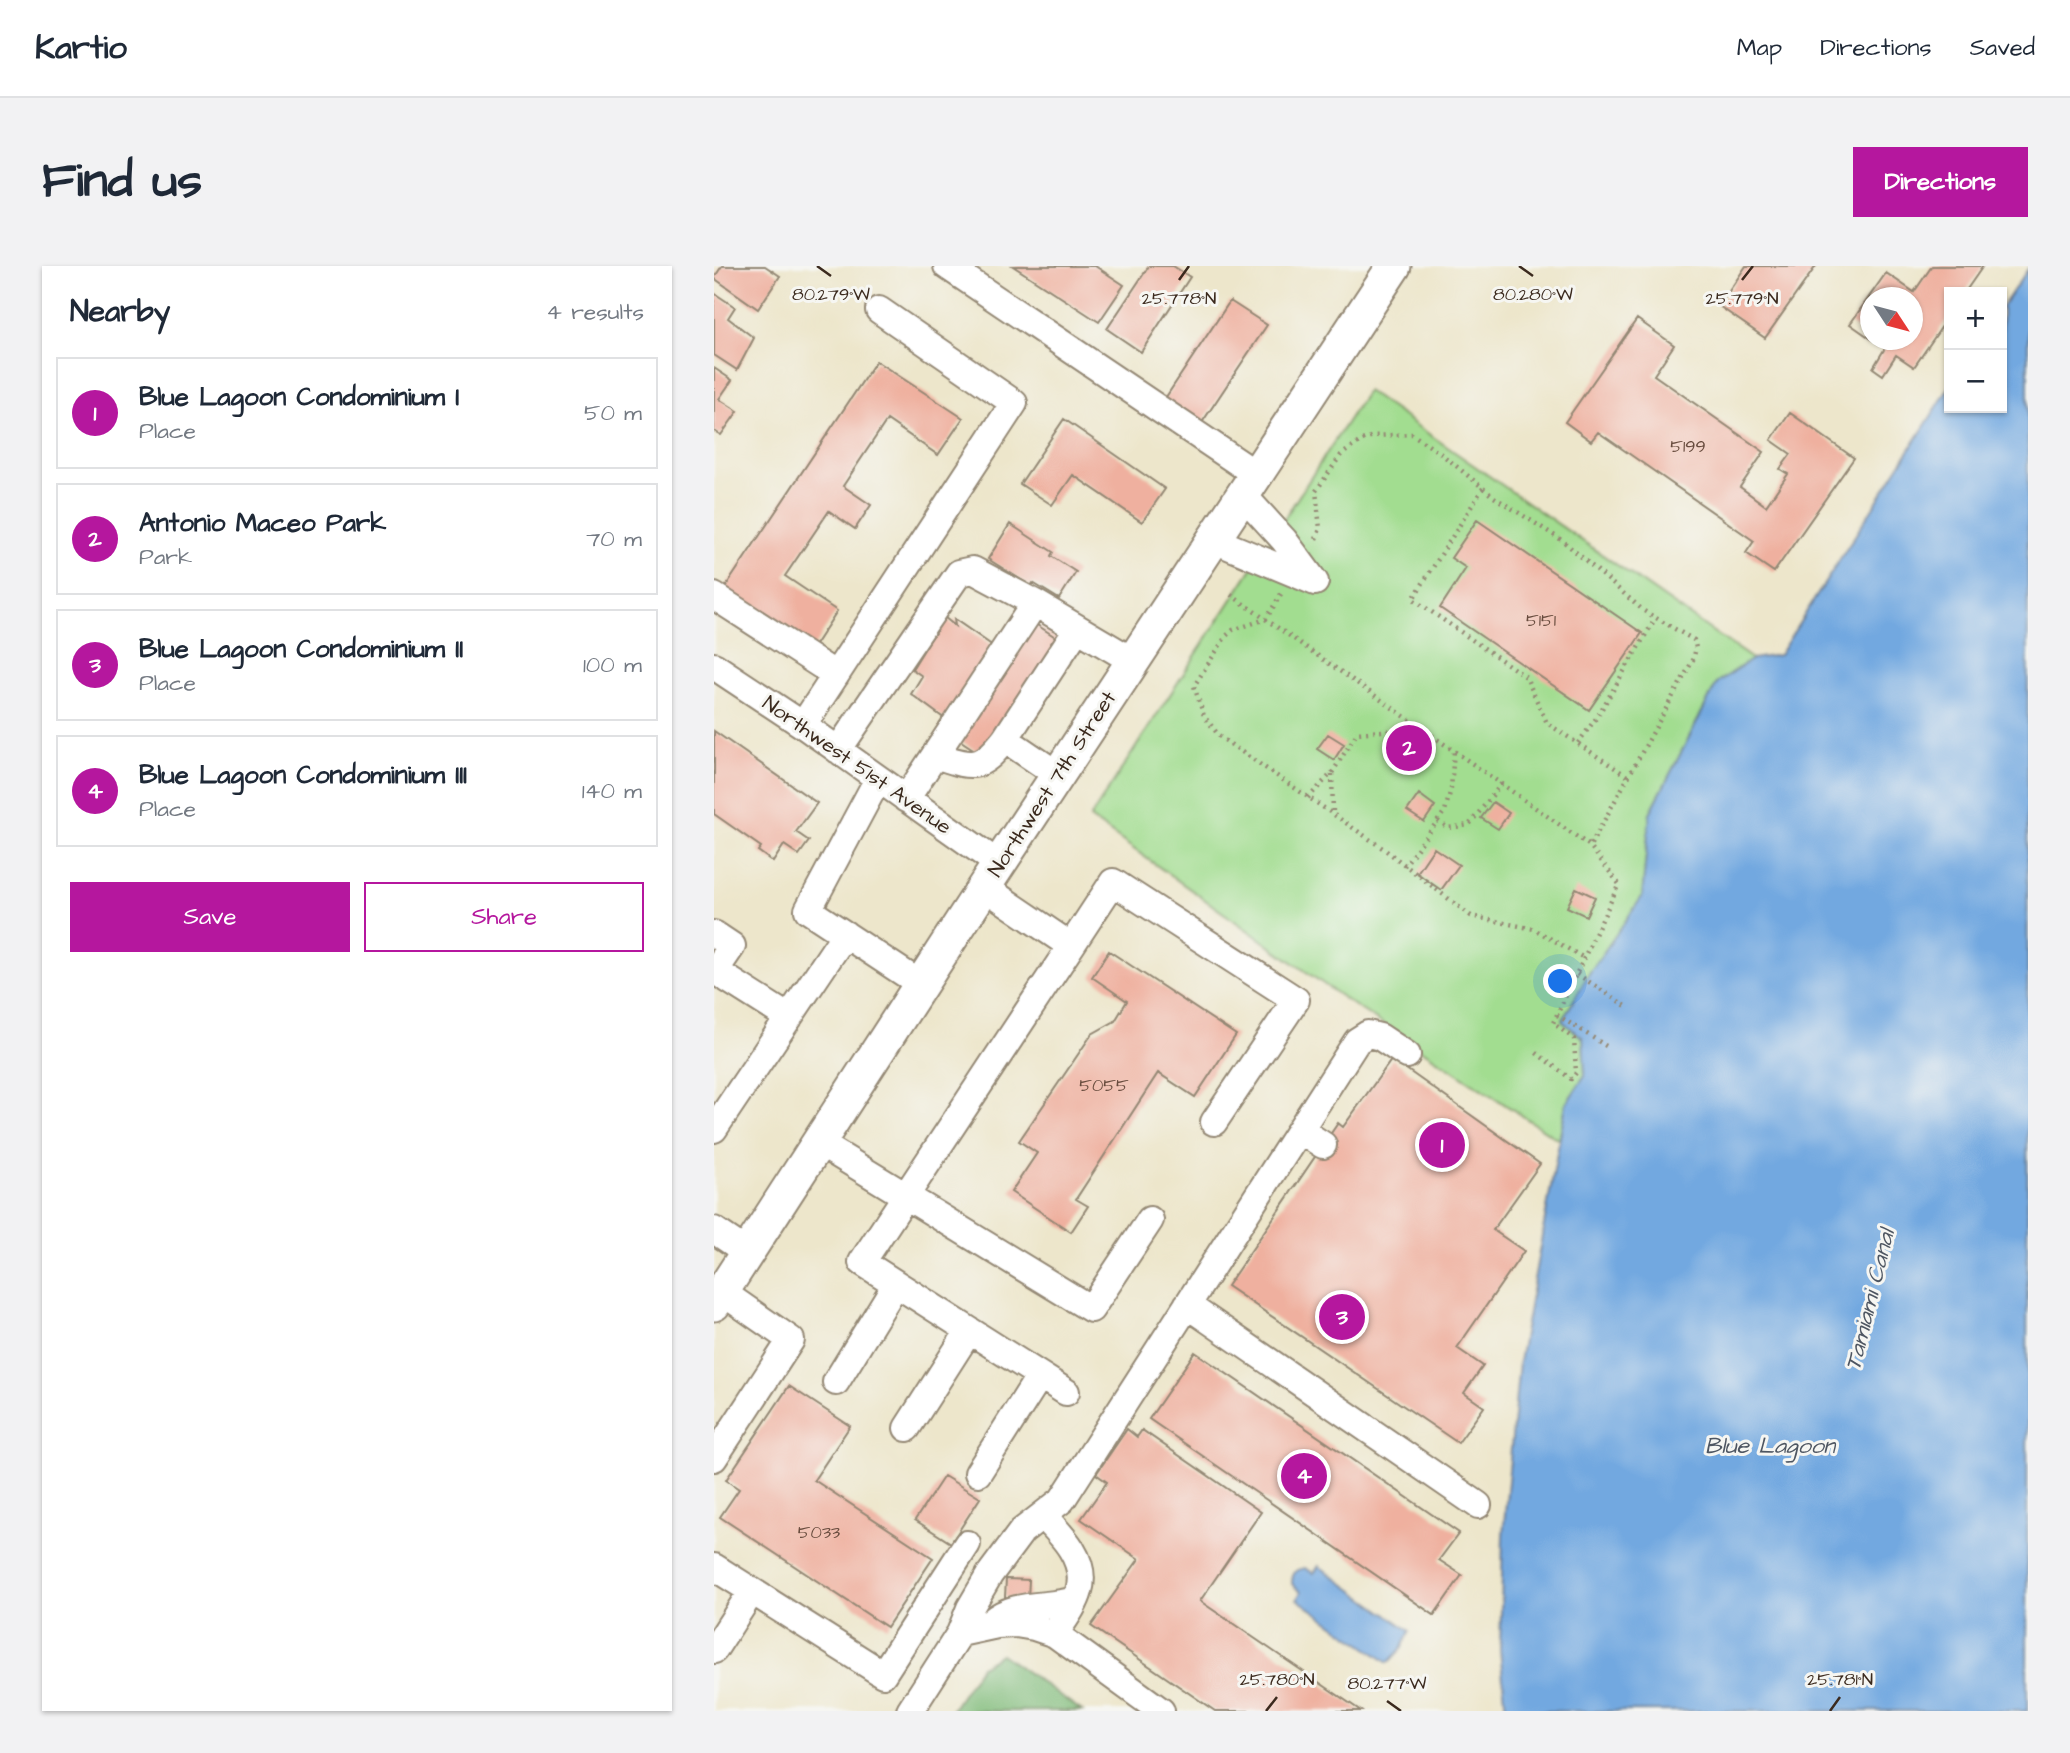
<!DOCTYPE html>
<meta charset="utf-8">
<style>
:root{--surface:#fff;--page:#f2f2f3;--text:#1f2937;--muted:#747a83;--line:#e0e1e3;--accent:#b5179e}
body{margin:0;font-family:"Architects Daughter",sans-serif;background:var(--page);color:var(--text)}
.controls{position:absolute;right:21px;top:21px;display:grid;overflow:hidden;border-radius:0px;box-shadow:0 2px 5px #0004}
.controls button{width:63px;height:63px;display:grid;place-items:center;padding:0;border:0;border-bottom:2px solid var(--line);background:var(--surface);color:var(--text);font:35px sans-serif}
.compass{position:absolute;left:1146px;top:21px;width:63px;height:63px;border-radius:50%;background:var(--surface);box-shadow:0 2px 5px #0004;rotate:126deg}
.you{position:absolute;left:847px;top:716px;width:24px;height:24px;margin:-18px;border:5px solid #fff;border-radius:50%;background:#1a73e8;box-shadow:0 0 0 10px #1a73e833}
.badge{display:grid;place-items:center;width:46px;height:46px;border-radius:50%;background:var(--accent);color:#fff;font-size:23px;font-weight:700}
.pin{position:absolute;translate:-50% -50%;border:4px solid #fff;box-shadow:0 2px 7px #0006}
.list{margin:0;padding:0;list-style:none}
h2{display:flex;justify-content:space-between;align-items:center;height:91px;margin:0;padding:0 28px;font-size:30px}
h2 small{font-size:23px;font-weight:400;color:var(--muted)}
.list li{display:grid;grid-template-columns:46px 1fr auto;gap:21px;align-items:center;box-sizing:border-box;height:112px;margin:0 14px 14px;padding:0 14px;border:2px solid var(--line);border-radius:0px}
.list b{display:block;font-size:26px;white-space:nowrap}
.list p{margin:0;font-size:23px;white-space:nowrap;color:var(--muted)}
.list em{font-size:23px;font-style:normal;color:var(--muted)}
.actions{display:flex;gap:14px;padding:21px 28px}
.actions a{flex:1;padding:16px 0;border:2px solid var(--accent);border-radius:0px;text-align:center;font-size:24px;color:var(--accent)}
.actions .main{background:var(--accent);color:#fff}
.map{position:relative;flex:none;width:1314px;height:1445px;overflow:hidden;border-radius:0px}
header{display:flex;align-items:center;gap:42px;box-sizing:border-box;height:98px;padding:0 35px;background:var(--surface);border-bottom:2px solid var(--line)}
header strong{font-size:33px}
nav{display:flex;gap:38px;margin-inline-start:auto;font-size:24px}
.intro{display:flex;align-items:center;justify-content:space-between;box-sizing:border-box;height:168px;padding:0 42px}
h1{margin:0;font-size:49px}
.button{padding:18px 32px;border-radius:0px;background:var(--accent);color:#fff;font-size:24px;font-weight:700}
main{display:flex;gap:42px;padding:0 42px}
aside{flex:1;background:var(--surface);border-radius:0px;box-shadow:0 2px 5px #0004}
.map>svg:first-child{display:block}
.green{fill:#a2dd90;stroke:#6e8457;stroke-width:2}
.forest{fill:#81bc7a;stroke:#5e734c;stroke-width:2}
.water{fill:#72a8e0;stroke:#56697f;stroke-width:2}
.building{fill:#efb09f}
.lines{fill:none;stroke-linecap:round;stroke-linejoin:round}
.minor-casing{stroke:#948874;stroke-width:30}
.major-casing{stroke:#948874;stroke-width:37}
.path{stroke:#948874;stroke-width:4.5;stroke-dasharray:2 5;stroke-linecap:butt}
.minor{stroke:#fff;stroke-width:26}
.major{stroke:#fff;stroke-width:33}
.ticks{fill:none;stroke:#3b2a1e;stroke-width:2.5}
.labels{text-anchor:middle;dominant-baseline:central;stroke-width:6;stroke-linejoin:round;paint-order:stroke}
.number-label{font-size:18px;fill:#684c3e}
.street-label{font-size:21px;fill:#3b2a1e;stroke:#f6f6f2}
.water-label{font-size:23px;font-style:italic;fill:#4e5662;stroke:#f6f6f2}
.ticks-label{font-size:18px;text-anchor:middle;fill:#3b2a1e;stroke:#f6f6f2;stroke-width:6;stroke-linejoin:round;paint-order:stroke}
</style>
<header>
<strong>Kartio</strong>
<nav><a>Map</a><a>Directions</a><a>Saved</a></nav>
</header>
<div class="intro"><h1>Find us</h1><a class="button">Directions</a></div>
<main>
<aside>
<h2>Nearby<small>4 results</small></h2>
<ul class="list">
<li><span class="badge">1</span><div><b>Blue Lagoon Condominium I</b><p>Place</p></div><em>50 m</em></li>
<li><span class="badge">2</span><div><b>Antonio Maceo Park</b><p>Park</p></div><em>70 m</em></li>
<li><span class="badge">3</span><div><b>Blue Lagoon Condominium II</b><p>Place</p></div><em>100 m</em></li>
<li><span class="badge">4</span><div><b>Blue Lagoon Condominium III</b><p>Place</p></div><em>140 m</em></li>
</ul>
<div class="actions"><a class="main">Save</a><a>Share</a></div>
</aside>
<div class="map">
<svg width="1314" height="1445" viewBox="0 0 1314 1445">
<rect width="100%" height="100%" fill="#f6f6f2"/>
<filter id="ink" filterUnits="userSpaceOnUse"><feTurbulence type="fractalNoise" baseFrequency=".0143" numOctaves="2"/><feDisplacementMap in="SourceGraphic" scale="14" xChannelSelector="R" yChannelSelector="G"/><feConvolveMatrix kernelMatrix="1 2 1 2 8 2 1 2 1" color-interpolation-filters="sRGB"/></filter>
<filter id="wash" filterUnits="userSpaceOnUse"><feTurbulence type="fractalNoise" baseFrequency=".00686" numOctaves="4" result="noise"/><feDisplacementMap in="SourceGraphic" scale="28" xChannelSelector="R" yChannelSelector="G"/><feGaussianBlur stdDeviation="1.57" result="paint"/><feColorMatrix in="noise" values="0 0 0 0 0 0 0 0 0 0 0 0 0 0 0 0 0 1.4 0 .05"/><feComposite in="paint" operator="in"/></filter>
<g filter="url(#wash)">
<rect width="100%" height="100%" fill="#ede6cb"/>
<path class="green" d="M653,125L1038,393L1003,417L936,547L928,631L874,709L848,755L869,772L871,809L852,838L845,874L632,734L376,552Z"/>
<path class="forest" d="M287,1388L368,1445H237L267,1400Z"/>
<path class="water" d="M1314,3L1313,1445H792L786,1383L789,1269L805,1096L852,838L871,809L869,772L848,755L874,709L928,631L936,547L1003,417L1038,393L1065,389L1235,122V142H1288V41Z
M605,1300L696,1365L687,1383L674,1397L583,1333L587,1326L578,1318C578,1307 581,1304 591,1302L600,1307Z"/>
<g id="blocks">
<path class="building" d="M8,0H51L66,10L44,43L0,12Z
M299,0H381L410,19L385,56Z
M435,0H459L476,11L427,86L393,63Z
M1032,0H1102L1051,72L1005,40Z
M1218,0H1269L1251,26H1235V50L1200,101L1182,89L1169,109L1159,102L1171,82L1159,74H1198V32H1156V72L1136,58L1172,7L1200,26Z
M0,27L21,41L14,52L40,72L23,104L0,89Z
M516,35L553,59L487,158L450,134Z
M923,53L960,79L940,109L1050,186L1026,221L1052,240L1074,208L1066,203L1077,188L1057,174L1076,147L1140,192L1060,306L1032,287L1040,275L884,166L877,175L851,156Z
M162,95L249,152L224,189L173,154L129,220L157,239L141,263L115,245L71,310L123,345L97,385L8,326Z
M0,102L18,114L5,133L24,145L7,169L0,165Z
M350,153L451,223L428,256L359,209L338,239L306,218Z
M763,254L928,367L875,444L726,342L752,302L737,292Z
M296,258L339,286L337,290L362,306L345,333L319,317L317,320L274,293Z
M230,351L241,360L240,353L279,380L231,453L197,428L208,410L198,403Z
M320,357L346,374L270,490L244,473Z
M0,465L103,537L82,566L95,575L85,589L70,579L59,596L44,585L47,581L0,548Z
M614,468L630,478L620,494L603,483Z
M705,528L721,540L710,556L693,545Z
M779,536L795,547L784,563L767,552Z
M720,582L745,599L727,624L703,607Z
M862,622L881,631L872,650L853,641Z
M395,685L522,769L481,831L444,807L362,933L374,940L357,966L297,926L323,887L305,875L378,768L401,755L413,735L378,711Z
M678,793L826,898L779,964L810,985L743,1082L769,1100L750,1127L770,1141L744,1177L513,1020L624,857L629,861Z
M481,1086L745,1267L725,1294L748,1309L720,1349L435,1153Z
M75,1120L136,1160L100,1214L219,1292L173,1361L6,1251L25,1223L12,1214Z
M413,1163L423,1171L428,1164L547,1246L486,1335L647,1445H501L377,1360L425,1293L367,1253L393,1216L382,1208Z
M230,1210L266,1232L237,1277L201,1254Z
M292,1313L315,1314L314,1332L291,1331Z"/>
</g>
</g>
<g filter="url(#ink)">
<use href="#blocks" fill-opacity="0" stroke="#948874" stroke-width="2"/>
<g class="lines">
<g class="minor-casing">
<path id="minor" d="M233,0L543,209
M500,274L601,316L570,274L529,229
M0,330L122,409
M0,400L89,459L286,599
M89,459L300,137L165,44
M124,484L245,307L259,304L321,337L419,395
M221,489C258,501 265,506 291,473
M344,509L291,473L363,363
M164,513L94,644L208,719
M192,533L321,337
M270,621L357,680L148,996L352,1126
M0,668L18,680L1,705
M357,680L399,616L582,734L500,856
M0,707L1,705L75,752
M0,863L131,668
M586,864L609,879
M105,877L377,1043L436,954
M0,964L34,987
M473,1039L764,1239
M122,1116L182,1018
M193,1162L255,1065
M0,1192L77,1074L8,1026
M264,1207L325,1111
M329,1250C348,1269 374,1295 365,1325C361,1340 349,1355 341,1368
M0,1301L169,1408L253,1278
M277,1356C301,1335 332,1343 361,1334
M246,1367L283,1359L302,1358L320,1361L341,1368L447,1445
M0,1384L38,1325
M196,1445L246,1367L256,1342L276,1308L308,1265L348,1234L643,775L654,768L666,771L693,789"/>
</g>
<g class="major-casing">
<path id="major" d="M0,1038L270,621L680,0"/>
</g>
<path class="path" d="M769,222L699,333L812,411L833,457L913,510
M602,273L606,263L602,225L627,189L648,174L659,170L698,168L730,190L780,231L849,275L930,345L980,374L982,382L979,394L876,580L905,618L839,757L860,773L862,807L857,813L821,786
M567,328L552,353L519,364L512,370L480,420L490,450L506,471L670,583L757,650L820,663L870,692
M517,329L876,580
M864,477L883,451L941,353
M618,508L619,548
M594,532L618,507L643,467L707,462
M724,555L734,562L755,559L788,517
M690,600L731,545L737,523L740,484
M863,708L915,742
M843,749L892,780"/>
<use href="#minor" class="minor"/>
<use href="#major" class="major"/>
</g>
</g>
<path class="ticks" d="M103,0L117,10M805,0L819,10M465,14L475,0M1028,14L1039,0M673,1435L687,1445M552,1445L563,1431M1116,1445L1126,1431"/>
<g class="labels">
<g class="number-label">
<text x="974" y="180">5199</text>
<text x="827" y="354">5151</text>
<text x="390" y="819">5055</text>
<text x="105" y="1266">5033</text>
</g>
<g class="street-label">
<text transform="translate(143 499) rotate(35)">Northwest 51st Avenue</text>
<text transform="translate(338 518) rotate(-57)">Northwest 7th Street</text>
</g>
<g class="water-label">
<text transform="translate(1156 1034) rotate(-76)">Tamiami Canal</text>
<text x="1056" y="1180">Blue Lagoon</text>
</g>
</g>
<g class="ticks-label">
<text x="117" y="34">80.279°W</text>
<text x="819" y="34">80.280°W</text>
<text x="465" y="38">25.778°N</text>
<text x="1028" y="38">25.779°N</text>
<text x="563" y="1419">25.780°N</text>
<text x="1126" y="1419">25.781°N</text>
<text x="673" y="1423">80.277°W</text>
</g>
</svg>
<div class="controls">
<button>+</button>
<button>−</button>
</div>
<svg class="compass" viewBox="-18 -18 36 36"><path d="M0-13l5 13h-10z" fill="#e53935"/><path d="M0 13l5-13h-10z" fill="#747a83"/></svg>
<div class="you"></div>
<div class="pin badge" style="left:728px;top:879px">1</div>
<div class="pin badge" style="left:695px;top:482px">2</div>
<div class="pin badge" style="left:628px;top:1051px">3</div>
<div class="pin badge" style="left:590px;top:1210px">4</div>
</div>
</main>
